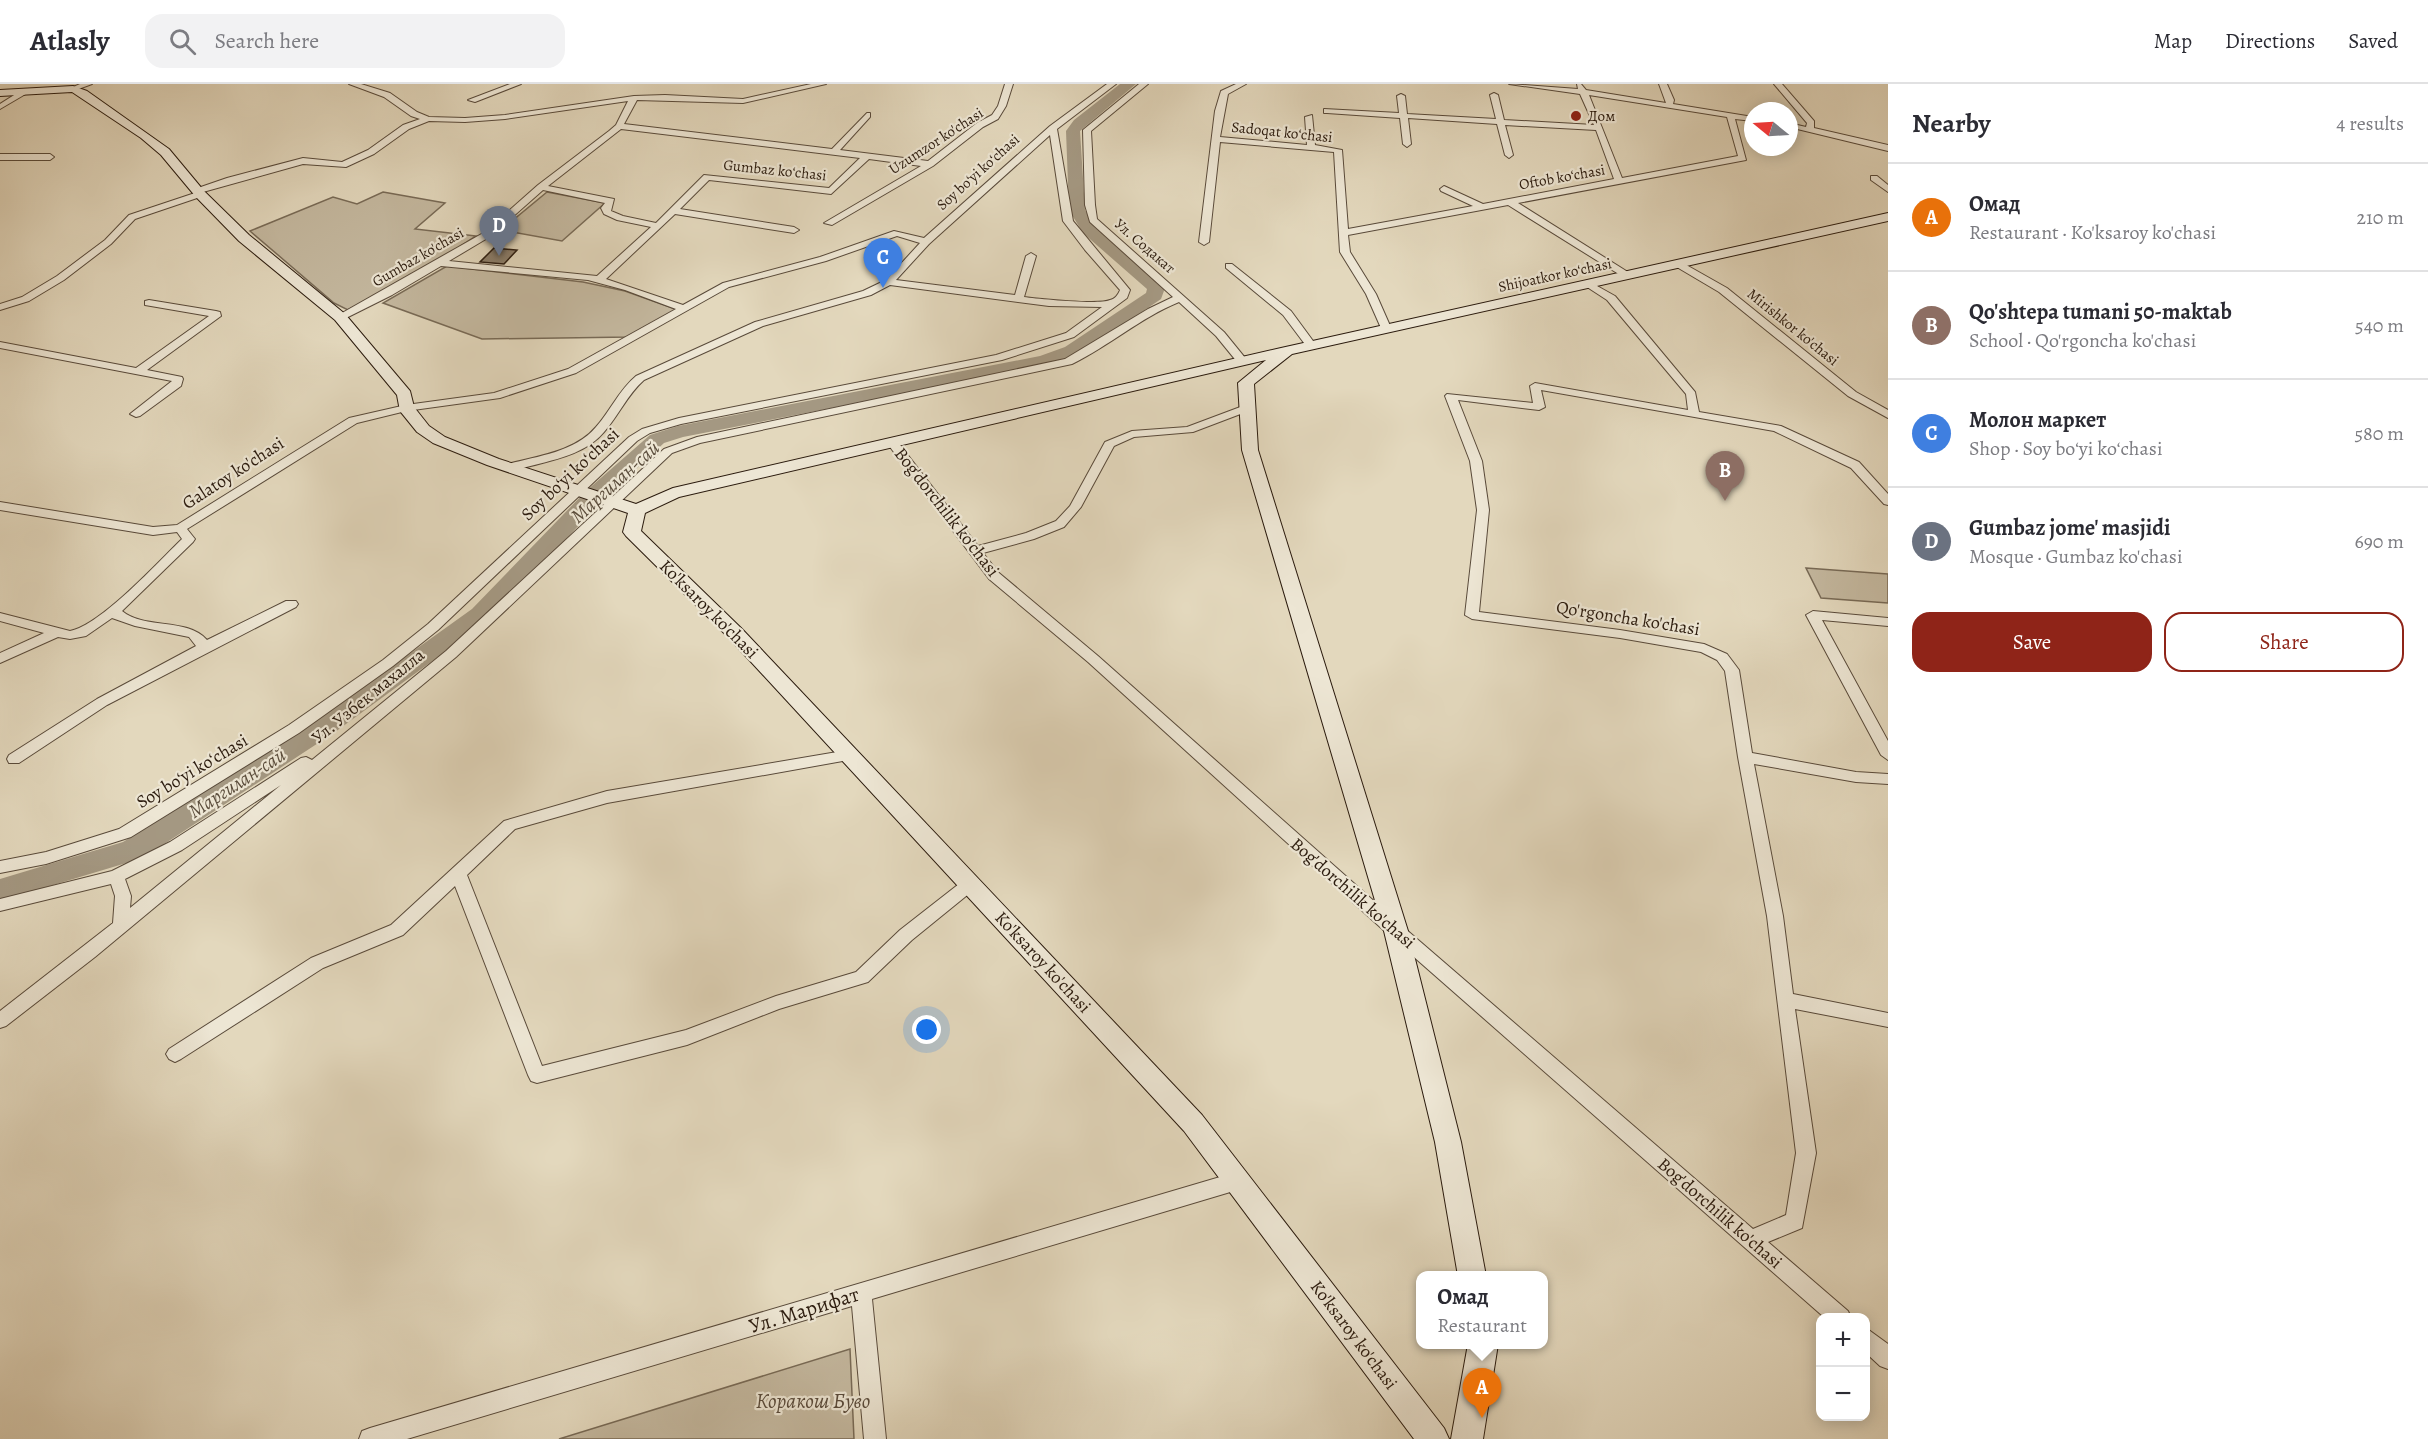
<!DOCTYPE html>
<meta charset="utf-8">
<style>
:root{--surface:#fff;--page:#f2f2f3;--text:#2b2b33;--muted:#7c7c81;--line:#e1e1e2;--accent:#8f2418}
body{margin:0;font-family:Alegreya,serif;background:var(--page);color:var(--text)}
.controls{position:absolute;right:18px;bottom:18px;display:grid;overflow:hidden;border-radius:12px;box-shadow:0 3px 15px #0003}
.controls button{width:54px;height:54px;display:grid;place-items:center;padding:0;border:0;border-bottom:2px solid var(--line);background:var(--surface);color:var(--text);font:30px sans-serif}
.compass{position:absolute;left:1744px;top:18px;width:54px;height:54px;border-radius:50%;background:var(--surface);box-shadow:0 3px 15px #0003;rotate:288deg}
.you{position:absolute;left:927px;top:946px;width:21px;height:21px;margin:-15px;border:4px solid #fff;border-radius:50%;background:#1a73e8;box-shadow:0 0 0 9px #1a73e833}
.badge{display:grid;place-items:center;width:39px;height:39px;border-radius:50%;background:var(--accent);color:#fff;font-size:20px;font-weight:700}
.pin{position:absolute;translate:-50% -50px;filter:drop-shadow(0 2px 3px #0008)}
.pin::after{content:'';position:absolute;top:32px;width:21px;height:18px;background:inherit;clip-path:polygon(0 0,100% 0,50% 100%)}
.popup{position:absolute;left:1416px;top:1187px;width:132px;height:78px;box-sizing:border-box;display:grid;place-content:center;border-radius:12px;background:var(--surface);filter:drop-shadow(0 2px 4px #0005);font-size:20px;white-space:nowrap;color:var(--muted)}
.popup b{font-size:22px;color:var(--text)}
.popup::after{content:'';position:absolute;left:50%;top:100%;margin-left:-12px;border:12px solid transparent;border-top-color:var(--surface)}
.list{margin:0;padding:0;list-style:none}
h2{display:flex;justify-content:space-between;align-items:center;height:78px;margin:0;padding:0 24px;font-size:26px}
h2 small{font-size:20px;font-weight:400;color:var(--muted)}
.list li{display:grid;grid-template-columns:39px 1fr auto;gap:18px;align-items:center;box-sizing:border-box;height:108px;padding:0 24px;border-top:2px solid var(--line)}
.list b{display:block;font-size:22px;white-space:nowrap}
.list p{margin:0;font-size:20px;white-space:nowrap;color:var(--muted)}
.list em{font-size:20px;font-style:normal;color:var(--muted)}
.actions{display:flex;gap:12px;padding:18px 24px}
.actions a{flex:1;padding:14px 0;border:2px solid var(--accent);border-radius:18px;text-align:center;font-size:21px;color:var(--accent)}
.actions .main{background:var(--accent);color:#fff}
.icon{flex:none;width:33px;height:33px;fill:none;stroke:currentColor;stroke-width:2;stroke-linecap:round;stroke-linejoin:round}
.map{position:relative;flex:none;width:1888px;height:1355px;overflow:hidden}
header{display:flex;align-items:center;gap:36px;box-sizing:border-box;height:84px;padding:0 30px;background:var(--surface);border-bottom:2px solid var(--line)}
header strong{font-size:28px}
nav{display:flex;gap:33px;margin-inline-start:auto;font-size:21px}
.search{width:420px;height:54px;background:var(--page);display:flex;align-items:center;gap:15px;box-sizing:border-box;padding:0 21px;border-radius:18px;color:var(--muted);font-size:22px}
main{display:flex}
aside{flex:1;background:var(--surface)}
.map>svg:first-child{display:block}
.green{fill:#c4b89f;stroke:#786a56;stroke-width:1.5}
.lines{fill:none;stroke-linecap:round;stroke-linejoin:round}
.river{fill:#a49882;fill-rule:evenodd}
.building{fill:#8b7d69;stroke:#2b1b0e;stroke-width:1.5}
.street-casing{stroke:#594a3a;stroke-width:2}
.secondary-casing{stroke:#2b1b0e;stroke-width:2}
.street{fill:#ede6d4;fill-rule:evenodd}
.secondary{fill:#ede6d4;fill-rule:evenodd}
.poi-dot{fill:#8f2418;stroke:#ede6d4;stroke-width:2}
.labels{text-anchor:middle;dominant-baseline:central;stroke-width:4.5;stroke-linejoin:round;paint-order:stroke}
.far-poi-label{font-size:15px;fill:#2b1b0e;stroke:#ede6d4;text-anchor:start}
.far-street-label{font-size:15px;fill:#2b1b0e;stroke:#ede6d4}
.street-label{font-size:18px;fill:#2b1b0e;stroke:#ede6d4}
.water-label{font-size:20px;font-style:italic;fill:#5b4d3c;stroke:#ede6d4}
.near-street-label{font-size:21px;fill:#2b1b0e;stroke:#ede6d4}
.near-park-label{font-size:21px;font-style:italic;fill:#594a3a;stroke:#ede6d4}
</style>
<header>
<strong>Atlasly</strong>
<div class="search"><svg class="icon" aria-label="search" viewBox="0 0 24 24"><circle cx="10" cy="10" r="6"/><path d="M15 15l6 6"/></svg>Search here</div>
<nav><a>Map</a><a>Directions</a><a>Saved</a></nav>
</header>
<main>
<div class="map">
<svg width="1888" height="1355" viewBox="0 0 1888 1355">
<rect width="100%" height="100%" fill="#e3d8bd"/>
<filter id="stains"><feTurbulence type="fractalNoise" baseFrequency=".00333" numOctaves="4"/><feColorMatrix values="0 0 0 0 .2 0 0 0 0 .09 0 0 0 0 .02 0 0 0 .5 -.17"/></filter>
<radialGradient id="worn" r=".72"><stop offset=".6" stop-color="#630" stop-opacity="0"/><stop offset="1" stop-color="#630" stop-opacity=".3"/></radialGradient>
<path class="green" d="M383,108L445,119L415,145L476,152L423,187L348,226L334,219L250,147L333,113L357,120Z
M547,108L605,119L562,157L501,146Z
M447,182L583,198L625,207L678,226L630,253L482,255L383,219Z
M1806,484L1888,490V519L1821,514Z
M850,1265L854,1355H559Z"/>
<g class="lines">
<path class="river" d="M1120,0H1136L1080,47L1085,126L1095,142L1162,200L1165,204L1161,215L1079,271L1051,281L683,353L664,359L602,417L490,535L335,648L143,774L0,817V795L123,758L317,636L472,525L586,407L650,351L678,342L1040,272L1065,263L1146,209L1147,205L1083,149L1069,126L1066,47L1074,36Z"/>
</g>
<path class="building" d="M494,164L517,166L504,180L480,178Z"/>
<g class="lines">
<g class="street-casing">
<path id="street" d="M80,0H92L73,7L69,5Z
M349,0H361L390,9L417,28L429,33L465,34L505,31L634,12L665,11L743,15L811,0H826L743,19L637,16L624,40L832,65L867,29H870V33L840,66L928,77L977,39L992,31L998,22L1005,0H1013L1006,22L998,35L983,43L933,82L832,141L824,139L921,82L869,75L831,110L709,96L680,125L794,143L799,146L794,149L675,130L606,195L683,221L723,199L820,173L894,147L924,154L1050,42L1107,0H1116L1057,45L1073,137L1130,206L1127,214L1074,253L1002,276L681,340L650,349L637,357L438,546L393,582L299,649L131,753L46,780L0,789V777L46,768L119,745L289,641L383,576L428,540L629,353L642,345L679,334L996,271L1066,249L1102,223L1049,222L890,201L871,211L763,242L644,296C627,311 619,331 604,348C583,373 546,377 516,386H508L506,383L508,380C538,372 575,368 596,343C611,326 619,306 636,292L755,238L863,207L886,196L920,159L897,152L826,177L729,203L576,289L500,314L406,327L357,339L187,445L195,455L193,458L122,527C145,546 187,533 207,556L286,517H296L298,520L296,523L107,621L19,679H9L7,675L9,671L97,615L196,562L189,553L135,542L112,534L86,552L70,555L58,553L0,579V569L44,549L0,537V529L70,547C101,541 158,478 182,455L177,448L153,451L0,426V418L153,443L177,441L349,334L406,321L494,309L568,285L676,225L625,206L588,196L441,182L392,211L344,235L335,233L485,148L538,101L609,47L616,41L628,17L505,35L465,38L429,37L409,45L374,70L346,83L303,80L203,108V112L135,135L111,160L64,196L29,217L0,226V220L22,213L57,192L105,156L129,131L195,109V105L227,94L303,74L342,78L368,66L403,41L420,35L411,32L384,13ZM621,45L860,74L829,104L704,91L656,139L623,132L611,127L614,115L548,102ZM1050,51L1063,137L1085,166L1120,206C1118,211 1115,215 1110,216C1099,221 1039,215 1024,213L1036,172L1031,169L1026,172L1015,211L896,196L929,160ZM543,106L605,119L601,124L604,130L617,136L651,143L597,192L449,177L491,152Z
M510,0H521L475,18L468,16Z
M1139,0H1148L1091,47L1095,121L1097,135L1224,248L1246,275V279H1238L1216,252L1179,218C1140,234 1109,262 1072,280L700,359L672,369L456,573L95,873L6,942L0,944V927L113,839L115,812L111,800L0,827V815L112,787L170,758L301,674L306,673L312,676L446,567L664,365L697,353L1065,275L1148,225L1173,213L1090,138L1085,121L1083,46ZM281,701L130,824L131,812L125,795L182,766Z
M1236,0H1246L1228,10L1220,53L1307,61L1305,33L1312,31L1315,61L1342,66L1348,145L1473,122L1441,107L1440,105L1444,102L1483,120L1614,95L1596,46L1505,41L1513,71L1509,74L1505,71L1497,40L1408,34L1411,60L1407,63L1403,60L1400,34L1327,29H1324V25L1399,29L1397,12L1401,10L1405,12L1407,30L1496,35L1490,11L1494,9L1498,11L1504,36L1594,41L1580,10L1509,0L1578,5L1577,0H1581L1586,6L1666,19L1659,0H1667L1674,16L1673,20L1753,33V37L1735,35L1746,76L1518,119L1631,190V194H1625L1508,121L1348,151L1350,168L1376,210L1391,244L1386,247L1381,244L1366,210L1340,168L1334,68L1220,58L1209,158L1204,161L1199,158L1215,27L1221,7ZM1589,11L1727,33L1738,72L1622,94Z
M1774,0H1782L1814,37V44L1888,61V67L1789,43V39L1806,43L1807,39Z
M22,6L29,8L0,25V20Z
M0,70H50L54,73L50,76H0Z
M1871,92H1877L1888,101V108L1871,96Z
M1675,178H1681L1727,204L1856,308L1888,326V334L1848,312L1719,208L1675,182Z
M1226,180H1232L1291,227L1316,261L1315,263H1307L1283,231L1226,184Z
M1590,198L1615,212L1695,308L1699,328L1781,342L1859,378L1888,410V421L1884,420L1851,384L1774,347L1541,306L1545,323L1539,326L1458,316L1482,377L1489,426L1479,528L1620,546L1704,560L1727,570L1739,586L1752,669L1856,688L1888,690V700L1856,698L1754,680L1783,832L1793,910L1888,929V943L1795,925L1816,1069L1802,1144L1768,1158L1848,1227L1851,1234H1825L1390,852L1088,578L989,495L887,359L889,357H897L978,462L1026,449L1056,437L1070,422L1105,358L1132,347L1187,343L1243,322H1251V326L1193,348L1134,353L1114,362L1081,423L1064,443L1034,455L983,469L999,489L1098,572L1402,842L1753,1145L1786,1131L1796,1069L1767,832L1738,673L1725,587L1717,576L1701,568L1620,554L1472,535L1465,531L1477,426L1470,377L1445,312L1447,310L1533,319L1530,302L1535,299L1688,326L1686,310L1607,216L1587,203L1585,201Z
M149,216L216,227L220,228L221,232L147,286L182,293L183,295L181,302L140,332L136,333L130,330L172,297L0,264V258L136,284L209,232L145,221V217Z
M1813,527L1888,534V542L1822,536L1888,657V676L1881,671L1806,531Z
M849,666L856,671L854,675L607,719L515,745L467,791L542,982L686,946L776,912L856,888L900,846L964,796L970,794L976,796L978,800L976,804L912,856L868,898L779,925L687,961L537,999L531,997L528,991L455,802L403,851L323,884L181,975L175,978L169,975L166,970L169,965L311,874L391,841L504,737L607,707Z
M1237,1088L1244,1091L1247,1097L1244,1103L1237,1106L872,1215L886,1355H864L852,1222L407,1355H359L362,1347L370,1344Z
M1866,1244L1888,1260V1285L1880,1282L1866,1269Z"/>
</g>
<g class="secondary-casing">
<path id="secondary" d="M73,2L87,7L169,65L204,107L249,151L345,230L410,307L414,323L429,342L445,353L499,375L636,420L673,404L1281,264L1888,129V137L1292,270L1254,300L1258,366L1408,847L1461,1058L1486,1192H1458L1435,1058L1384,847L1242,366L1238,299L1266,276L679,413L645,429L641,447L742,545L1202,1031L1444,1344L1449,1355H1414L1184,1047L728,553L626,452L623,448L628,429L487,381L433,359L417,348L400,327L397,311L335,236L239,157L196,113L161,71L141,54L72,8L0,12V6Z
M1468,1260H1498L1483,1355H1451Z"/>
</g>
<use href="#street" class="street"/>
<use href="#secondary" class="secondary"/>
</g>
<circle class="poi-dot" cx="1576" cy="32" r="6"/>
<g class="labels">
<g class="far-poi-label">
<text x="1588" y="32">Дом</text>
</g>
<g class="far-street-label">
<text transform="translate(1282 48) rotate(6)">Sadoqat koʻchasi</text>
<text transform="translate(936 57) rotate(-33)">Uzumzor ko'chasi</text>
<text transform="translate(775 86) rotate(6)">Gumbaz koʻchasi</text>
<text transform="translate(978 88) rotate(-42)">Soy boʻyi koʻchasi</text>
<text transform="translate(1562 93) rotate(-10)">Oftob koʻchasi</text>
<text transform="translate(1145 162) rotate(41)">Ул. Содакат</text>
<text transform="translate(418 173) rotate(-30)">Gumbaz ko'chasi</text>
<text transform="translate(1555 191) rotate(-12)">Shijoatkor koʻchasi</text>
<text transform="translate(1793 243) rotate(39)">Mirishkor ko'chasi</text>
</g>
<g class="street-label">
<text transform="translate(233 389) rotate(-33)">Galatoy ko'chasi</text>
<text transform="translate(570 390) rotate(-43)">Soy boʻyi koʻchasi</text>
<text transform="translate(947 428) rotate(52)">Bog'dorchilik ko'chasi</text>
<text transform="translate(709 525) rotate(45)">Ko'ksaroy ko'chasi</text>
<text transform="translate(1628 534) rotate(9)">Qo'rgoncha ko'chasi</text>
<text transform="translate(368 612) rotate(-39)">Ул. Узбек махалла</text>
<text transform="translate(192 687) rotate(-31)">Soy boʻyi koʻchasi</text>
<text transform="translate(1353 809) rotate(41)">Bog'dorchilik ko'chasi</text>
<text transform="translate(1043 878) rotate(47)">Ko'ksaroy ko'chasi</text>
<text transform="translate(1720 1129) rotate(41)">Bog'dorchilik ko'chasi</text>
<text transform="translate(1354 1251) rotate(53)">Ko'ksaroy ko'chasi</text>
</g>
<g class="water-label">
<text transform="translate(615 398) rotate(-42)">Маргилан-сай</text>
<text transform="translate(237 699) rotate(-33)">Маргилан-сай</text>
</g>
<g class="near-street-label">
<text transform="translate(804 1226) rotate(-17)">Ул. Марифат</text>
</g>
<g class="near-park-label">
<text x="813" y="1317">Коракош Буво</text>
</g>
</g>
<rect width="100%" height="100%" filter="url(#stains)"/>
<rect width="100%" height="100%" fill="url(#worn)"/>
</svg>
<div class="controls">
<button>+</button>
<button>−</button>
</div>
<svg class="compass" viewBox="-18 -18 36 36"><path d="M0-13l5 13h-10z" fill="#e53935"/><path d="M0 13l5-13h-10z" fill="#7c7c81"/></svg>
<div class="you"></div>
<div class="pin badge" style="left:1482px;top:1334px;background:#e8710a">A</div>
<div class="popup"><b>Омад</b>Restaurant</div>
<div class="pin badge" style="left:1725px;top:417px;background:#8d6e63">B</div>
<div class="pin badge" style="left:883px;top:204px;background:#3f7fe0">C</div>
<div class="pin badge" style="left:499px;top:172px;background:#6b7280">D</div>
</div>
<aside>
<h2>Nearby<small>4 results</small></h2>
<ul class="list">
<li><span class="badge" style="background:#e8710a">A</span><div><b>Омад</b><p>Restaurant · Ko'ksaroy ko'chasi</p></div><em>210 m</em></li>
<li><span class="badge" style="background:#8d6e63">B</span><div><b>Qo'shtepa tumani 50-maktab</b><p>School · Qo'rgoncha ko'chasi</p></div><em>540 m</em></li>
<li><span class="badge" style="background:#3f7fe0">C</span><div><b>Молон маркет</b><p>Shop · Soy boʻyi koʻchasi</p></div><em>580 m</em></li>
<li><span class="badge" style="background:#6b7280">D</span><div><b>Gumbaz jome' masjidi</b><p>Mosque · Gumbaz ko'chasi</p></div><em>690 m</em></li>
</ul>
<div class="actions"><a class="main">Save</a><a>Share</a></div>
</aside>
</main>
